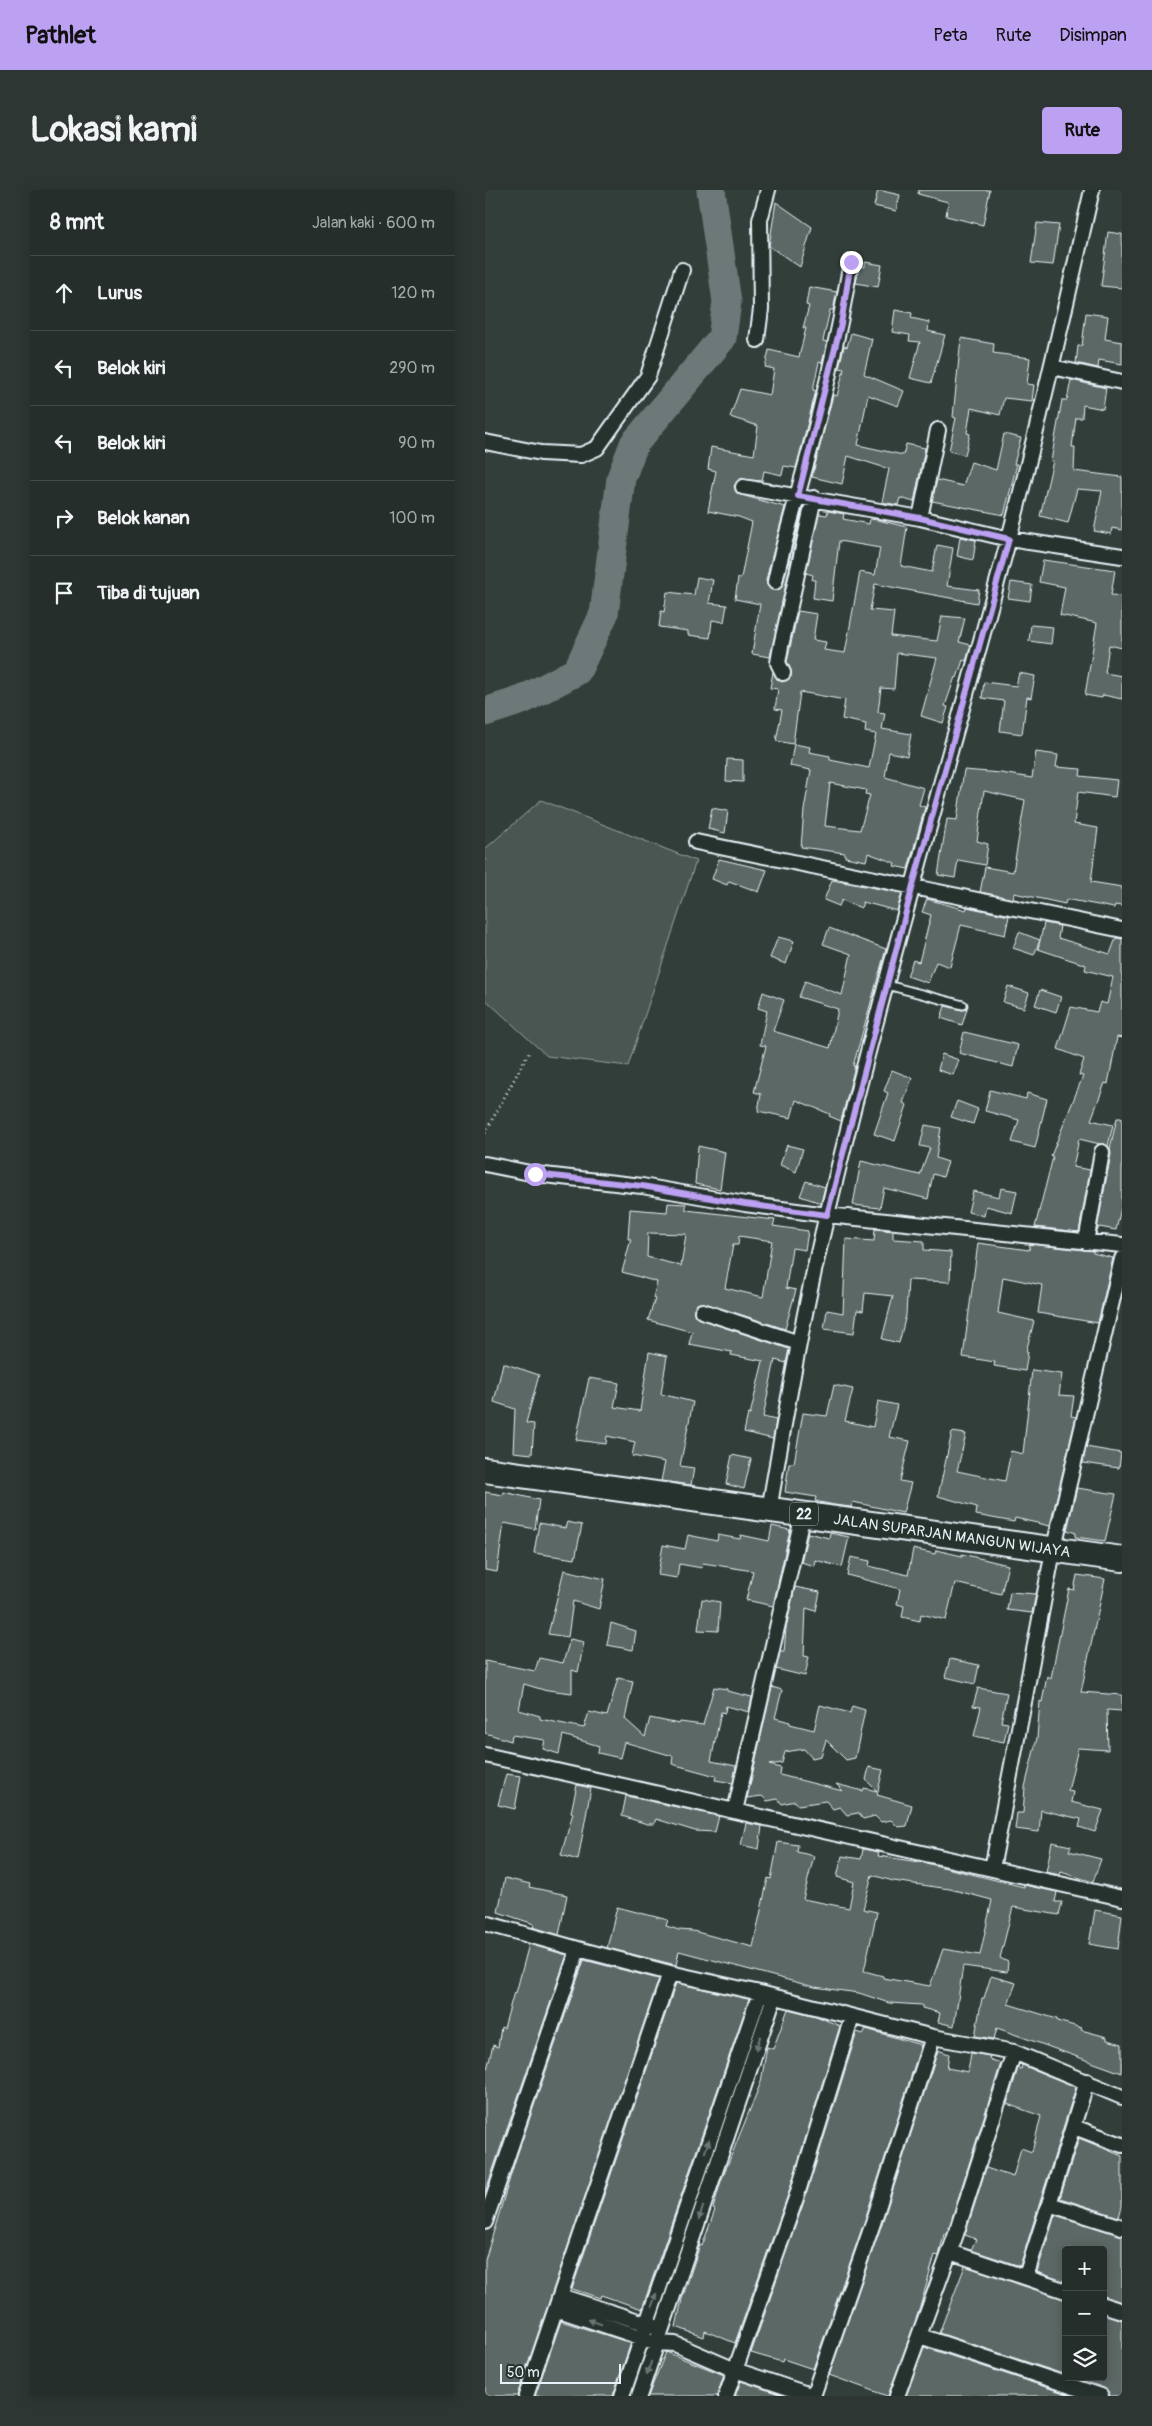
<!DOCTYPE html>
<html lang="id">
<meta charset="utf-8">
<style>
:root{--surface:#262e2b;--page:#2e3633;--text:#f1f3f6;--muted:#a4a8a9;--line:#424a47;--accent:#bca0f2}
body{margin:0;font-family:Pangolin,sans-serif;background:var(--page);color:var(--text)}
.controls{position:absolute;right:15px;bottom:15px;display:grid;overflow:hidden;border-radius:5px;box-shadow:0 2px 12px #0003}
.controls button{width:45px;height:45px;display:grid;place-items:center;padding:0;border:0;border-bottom:1px solid var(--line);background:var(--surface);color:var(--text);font:25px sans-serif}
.scale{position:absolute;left:15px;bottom:12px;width:121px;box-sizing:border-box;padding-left:5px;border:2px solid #e8f1f8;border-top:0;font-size:14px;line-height:18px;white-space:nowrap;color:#e8f1f8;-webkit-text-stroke:4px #26332d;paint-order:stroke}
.stop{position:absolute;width:15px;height:15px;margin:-11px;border:4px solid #bca0f2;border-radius:50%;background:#fff}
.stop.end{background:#bca0f2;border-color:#fff;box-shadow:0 1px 5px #0008}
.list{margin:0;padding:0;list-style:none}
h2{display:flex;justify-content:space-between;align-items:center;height:65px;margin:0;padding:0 20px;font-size:21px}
h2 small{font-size:16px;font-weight:400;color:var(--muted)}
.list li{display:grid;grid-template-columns:32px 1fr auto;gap:15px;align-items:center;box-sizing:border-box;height:75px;padding:0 20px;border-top:1px solid var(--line)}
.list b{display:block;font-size:19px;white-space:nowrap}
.list em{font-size:16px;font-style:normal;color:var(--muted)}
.icon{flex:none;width:28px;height:28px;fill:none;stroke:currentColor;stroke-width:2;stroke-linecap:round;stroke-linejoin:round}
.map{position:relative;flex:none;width:637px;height:2206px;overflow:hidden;border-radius:5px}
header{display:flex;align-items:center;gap:30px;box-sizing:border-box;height:70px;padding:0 25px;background:var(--accent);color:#111}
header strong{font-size:24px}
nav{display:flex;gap:28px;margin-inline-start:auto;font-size:18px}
.intro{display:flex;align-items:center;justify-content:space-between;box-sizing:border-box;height:120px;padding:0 30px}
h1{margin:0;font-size:35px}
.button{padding:12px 22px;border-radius:5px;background:var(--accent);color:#111;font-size:18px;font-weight:700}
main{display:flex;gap:30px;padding:0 30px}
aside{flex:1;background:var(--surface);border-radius:5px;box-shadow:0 2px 12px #0003}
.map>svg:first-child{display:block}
.green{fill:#495651;stroke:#98a4a4}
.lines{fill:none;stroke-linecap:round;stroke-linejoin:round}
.river{stroke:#6d7978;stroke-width:29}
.building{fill:#5c6865;stroke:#e8f1f8;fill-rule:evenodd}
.service-casing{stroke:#e8f1f8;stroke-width:11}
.minor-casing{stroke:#e8f1f8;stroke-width:18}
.trunk-casing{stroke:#e8f1f8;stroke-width:28}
.path{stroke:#e8f1f8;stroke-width:3;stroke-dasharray:1 4;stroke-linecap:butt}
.service{stroke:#26332d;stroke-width:7}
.minor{stroke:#26332d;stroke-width:14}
.trunk{stroke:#26332d;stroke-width:24}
.oneway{fill:#6a7674}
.route{stroke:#bca0f2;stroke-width:6}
.labels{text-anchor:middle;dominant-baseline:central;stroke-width:4.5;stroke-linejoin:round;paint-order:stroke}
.shield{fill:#26332d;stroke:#aeb8bb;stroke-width:1}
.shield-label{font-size:14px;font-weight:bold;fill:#e8f1f8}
.street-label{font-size:15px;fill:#e8f1f8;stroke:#26332d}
</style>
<header>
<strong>Pathlet</strong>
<nav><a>Peta</a><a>Rute</a><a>Disimpan</a></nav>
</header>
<div class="intro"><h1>Lokasi kami</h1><a class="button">Rute</a></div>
<main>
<aside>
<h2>8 mnt<small>Jalan kaki · 600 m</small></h2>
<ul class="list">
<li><svg class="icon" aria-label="ahead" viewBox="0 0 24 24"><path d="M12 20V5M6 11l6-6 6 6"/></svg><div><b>Lurus</b></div><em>120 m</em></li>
<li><svg class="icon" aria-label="left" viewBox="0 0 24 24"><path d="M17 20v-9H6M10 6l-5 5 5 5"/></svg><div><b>Belok kiri</b></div><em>290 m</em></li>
<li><svg class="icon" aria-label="left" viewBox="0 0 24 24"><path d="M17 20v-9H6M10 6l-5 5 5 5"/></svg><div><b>Belok kiri</b></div><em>90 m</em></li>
<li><svg class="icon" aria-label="right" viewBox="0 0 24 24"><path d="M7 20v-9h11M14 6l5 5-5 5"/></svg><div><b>Belok kanan</b></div><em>100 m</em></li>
<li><svg class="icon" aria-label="arrive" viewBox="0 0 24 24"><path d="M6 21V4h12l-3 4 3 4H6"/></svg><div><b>Tiba di tujuan</b></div></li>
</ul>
</aside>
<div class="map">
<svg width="637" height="2206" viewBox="0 0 637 2206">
<rect width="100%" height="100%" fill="#323e39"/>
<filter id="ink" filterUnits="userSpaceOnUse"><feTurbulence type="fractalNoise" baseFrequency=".02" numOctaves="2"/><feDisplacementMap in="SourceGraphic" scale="10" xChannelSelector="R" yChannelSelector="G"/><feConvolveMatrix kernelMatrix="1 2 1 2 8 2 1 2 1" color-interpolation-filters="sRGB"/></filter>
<g filter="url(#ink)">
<path class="green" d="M56,610L211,671L143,876L62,866L0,809V659Z"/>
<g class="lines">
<path class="river" d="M0,522L37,510L92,481L119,424L136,288L149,254L237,148L242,112L226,0"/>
</g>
<path class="building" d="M393,0L415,5L411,21L389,16Z
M434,0H505L498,35L461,26L463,12L433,4Z
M291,12L327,37L315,77L284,56Z
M552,33L574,35L568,75L546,73Z
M623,42L637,44V98L616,96Z
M380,72L397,75L393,97L371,93L374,76L380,77Z
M324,97L352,102L348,120H345L338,151L342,152L341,158L337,173L334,172L328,200L331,201L311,278L299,276L297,285L279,281L277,291L255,289L249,296L252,303L256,305L300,317L281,390L282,395L288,400H293L298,394L317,321L285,467L267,464L275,414L250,409L253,388H256L267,332L254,327L223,321L231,281L223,279L226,257L269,265L273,236L245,227L255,199L285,205L289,179L280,177L284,160L314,167L321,138H318L324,116L321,115Z
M410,120L427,123L426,128L444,132L443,141L460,145L446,193L425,188L435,152L424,151L425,145L407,142Z
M601,123L623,126L620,149L637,152V174L614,170L613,178L591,173L593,156H597Z
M366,143L387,149L379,184L419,201L413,216L383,205L373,255L418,265L421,254L440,258L429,312L415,308L413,315L397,312L404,279L363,266L357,294L327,287L348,205L352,206L359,179L354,178L359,156L362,157Z
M476,148L509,154L508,163L545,168L542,194L549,195L547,211L519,208L515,225L486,218L482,243L485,244L480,265L464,261L471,228L468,227Z
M586,190L621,198L618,219L598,215L597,228H591L587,257H590L589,281L637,287V340L627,338L626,344L609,341L617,301L592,299L583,333L555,326L568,271H566L569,254L577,210H582Z
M519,244L536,248L529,274H532L519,325L447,311L452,290L478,296L486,272L511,280Z
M343,321L359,324L358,329L384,334L385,329L393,330L422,337L416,376L447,382L452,355L468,358L462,396L494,400L492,413L390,394L385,420L409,422L406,446L452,451L457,426L480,428L474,452L486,455L481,471L478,470L472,488L470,487L460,516L463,517L458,533L436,526L452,468L412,463L409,499L396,498L393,522L400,523L397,539L426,544L422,566L404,562L400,587L439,598L434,615L440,617L423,679L409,676L410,673L383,663L381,671L360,667V663L316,657L319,620L326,580L305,576L309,554L325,557L324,562L345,566V570L384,578L391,544L380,542L381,534L357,529L360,510L315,502L308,554L291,551L297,520L290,519L293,499L285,498L288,482L293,490L297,492L306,487V480L302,472L313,421L332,424L328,450L341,452L339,460L360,463L375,382L390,385L395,358L354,351L347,411L328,408L330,390H327L328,385L321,383L334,324L342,325ZM345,593L381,600L380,604L385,605L375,640L340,636Z
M475,347L491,350L488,370L472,366Z
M558,370L630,380L626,405L637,406V458L624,455L620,483L637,486V509L618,505L617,508L600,505L612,433L575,425L580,397L554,392Z
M212,387L228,390L224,413L242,415L239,432L227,430L225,448L203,445V441L174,437L176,421L179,422L182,402L209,405Z
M526,392L547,395L545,411L523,408Z
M546,435L568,437L566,454L544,451Z
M534,483L550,486L546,508L542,507L537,544L515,541L519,511L497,508L499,492L531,496Z
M551,562L573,565L571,577L596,579L595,586L632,590L630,607L593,602L589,634L613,638L606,692L637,697V716L630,715L629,718L586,710H581L580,714L529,703L528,709L495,702L500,677L528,682L540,610L499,601L492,651L503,654L500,675L473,670L470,688L453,685L462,629L472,630L479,580L516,583L547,588Z
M242,569L258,570V592L241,591Z
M227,618L243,621L240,643L223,639Z
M234,669L282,680L274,702L244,691L242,695L227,689Z
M347,690L417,703L412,721L378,712L376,718L357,710L354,716L339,710Z
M442,709L481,720L482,717L524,726L520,745L476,735L465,777L451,772L443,793L422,786L428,770L434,772L446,725L437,722Z
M559,733L575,736L573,748L625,764L631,748L637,749V848L632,847L623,894L620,893L606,930L628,935L623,956L594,949L588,977L605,980L594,1042L550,1037L568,967L566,966L598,886L594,885L599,869L573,859L586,817L612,822L615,812L622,814L628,787L600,780L601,775L553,759Z
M344,738L401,759L368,876H370L356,931L344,926L345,924L311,910L306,928L273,921L276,904L269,902L281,856L275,855L282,821L273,818L278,802L299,810L288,841L345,858L353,819L314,807L320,791L357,805L366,764L338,754Z
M534,742L555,750L549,765L528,758Z
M293,747L309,751L301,774L285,768Z
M523,796L544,803L539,818L518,812Z
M555,800L576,807L571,822L550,815Z
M460,816L477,820L482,819L477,835L456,828Z
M479,842L533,855L528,877L474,863Z
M457,864L474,870L468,885L453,880Z
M407,880L427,888L418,913L422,915L410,951L389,944L403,903L399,901Z
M505,900L541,909L542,903L562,909L550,958L527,952L534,930L500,921Z
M472,911L493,919L488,934L466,927Z
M632,928H637V1014L631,1040L614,1037L611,1044L626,964L625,958Z
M440,935L456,938L451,968L463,972L458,987L448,984L443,1009L399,998L395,1018L368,1015L376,971L435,985L445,958L435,956Z
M302,955L318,959L311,982L295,975Z
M213,956L240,962L235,999L210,994Z
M321,991L340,997L336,1013L315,1006Z
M516,998L532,1001L527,1023L501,1016L499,1026L483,1022L488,1001L514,1007Z
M183,1013L201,1014V1020L290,1030L288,1036L323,1041L320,1060L307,1058L301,1098L311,1100L300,1139L220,1113L212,1114L209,1119L210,1126L214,1129L304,1159L301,1173L290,1170L278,1227L291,1230L288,1249L259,1242L263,1224L265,1225L278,1171L246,1165L247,1162L204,1154L207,1142L163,1130L170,1109L168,1108L172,1092L137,1082L146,1049H143L145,1019L182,1022ZM163,1043L201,1044L196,1076L162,1067ZM254,1046L287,1051L278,1107L240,1098L248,1055H253Z
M390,1039L408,1041V1049L439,1051V1060L466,1062L465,1092L423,1090L421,1125L414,1153L397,1149L408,1106L380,1103L378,1121L372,1120L369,1143L339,1139L342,1120L358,1123L361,1049L389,1051Z
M493,1053L544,1060L545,1054L608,1061V1063L628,1068L613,1133L553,1123L557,1095L518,1087L513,1123L549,1131L541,1162H543L540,1181L509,1176L510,1172L478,1167Z
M164,1162L182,1166L176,1204L208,1212L195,1276L209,1278L206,1295L176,1291L180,1272L147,1266L150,1252L122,1246L121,1254L91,1250L104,1188L134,1193L129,1217L155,1221Z
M18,1173L54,1185L41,1233L49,1234L47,1264L28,1262L30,1219L9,1212Z
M547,1180L577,1184L574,1205L589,1206L586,1226L591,1227L565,1336L530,1328L529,1332L491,1325L492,1317L453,1306L467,1242L481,1244L472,1281L520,1291L526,1261L538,1264Z
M349,1195L368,1199L360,1231L388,1237L393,1211L412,1215L404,1247L425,1251L415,1291L426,1293L418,1323L368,1312L366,1317L349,1315L330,1311L331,1307L300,1302L304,1273H309L318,1223L342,1226Z
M601,1257L636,1263L634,1278L598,1273Z
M247,1265L266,1269L259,1299L241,1294Z
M592,1298L631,1304L620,1351L590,1347L591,1343L582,1340Z
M0,1302L18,1305L19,1302L54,1310L50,1339L19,1333L12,1382L0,1380Z
M82,1332L97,1335L90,1369L49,1363L54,1333L80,1338Z
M287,1336L305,1340L288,1416L261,1410L268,1381L218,1373L217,1378L194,1374L192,1388L173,1385L178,1355L200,1359L203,1345L232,1351L233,1345L255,1349L256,1345L284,1351Z
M323,1343L344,1348L345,1343L364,1347L357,1377L330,1370L329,1376L316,1372Z
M428,1359L450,1364L451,1360L477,1366V1364L523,1375L516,1404L470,1393L461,1430L436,1424L435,1431L417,1427L419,1416L412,1414L415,1399L362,1385L366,1367L385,1371L384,1376L423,1385Z
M79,1380L120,1389L114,1419L88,1411L83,1447L63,1444Z
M592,1385L620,1389L596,1502L637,1505V1521L622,1520L623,1560L593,1558L583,1601L588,1602L586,1612L618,1620L610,1642L594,1637L596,1629L556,1620L554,1642L530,1639L532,1623H538L540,1597L552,1548L555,1511L557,1512L562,1486L566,1488L584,1399L589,1400Z
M310,1397L335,1402L331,1421L321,1418L319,1466L324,1467L320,1486L291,1479L295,1462H299L301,1438Z
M525,1402L551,1404L547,1423L522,1420Z
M217,1409L235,1412L233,1441L213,1440Z
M126,1433L151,1441L148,1460L122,1455Z
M85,1449L99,1452L93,1482L87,1480V1503L63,1500L62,1501L39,1494L34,1520L55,1526V1529L99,1538L104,1522L122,1526L133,1488L148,1491L140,1529L160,1547L165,1528L194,1534L195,1532L218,1535L229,1497L242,1499V1501L267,1507L264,1522L241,1516L240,1523L236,1522L226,1571L251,1576L248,1593L230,1590L231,1586L187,1574L188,1566L139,1552L135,1568L113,1563L114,1556L78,1545L74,1564L58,1559L60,1550L27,1545L26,1551L0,1543V1471L50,1481L54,1468L78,1473Z
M465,1469L494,1475L490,1494L460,1487Z
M287,1497L297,1500L290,1528L305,1532V1534L329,1540L335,1515L365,1523L367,1516L380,1520L370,1568L361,1570L341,1550L336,1566L327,1568L319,1559L300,1562L297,1573L284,1575L296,1578L295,1585L358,1601L351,1594L378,1601L379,1598L392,1601L381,1590L384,1577L398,1580L392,1605L427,1615L422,1636L413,1637L406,1630L396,1632L390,1626L378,1629L373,1623L362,1625L355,1617L348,1619L341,1611L313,1615L310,1611L297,1614L293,1609L282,1611L277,1606L262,1608Z
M493,1498L522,1503L516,1532L523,1533L519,1552L489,1546L496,1517L488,1516Z
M21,1584L36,1586L30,1619L13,1615Z
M92,1595L106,1598L93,1670L76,1665L88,1623L86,1622Z
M141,1606L234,1626L230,1642L210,1641L171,1629L169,1634H162L137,1626Z
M261,1633L277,1636L274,1659L256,1655Z
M293,1652L313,1655L312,1662L329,1666L318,1709L364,1718L369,1692L352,1687L357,1666L376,1669L378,1659L394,1662L393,1666L441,1673L539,1697V1695L572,1702L570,1712H577L574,1725L528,1717L515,1768L523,1772L522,1782L478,1776L469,1836L453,1832L455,1823L437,1818V1815L404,1813L374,1803L329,1797L194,1761L191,1775L122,1758L132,1717L183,1730L181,1736L194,1740L208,1741L268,1757L283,1688L286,1689ZM387,1685L408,1691L465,1699L507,1710L495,1765L458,1759L445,1796L398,1788V1786L379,1781L392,1722L378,1719Z
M567,1652L586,1656L584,1661L616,1669L608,1692L576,1682L575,1685L561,1682Z
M20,1688L45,1694L44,1697L82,1705L74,1745L48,1737L49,1734L13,1722Z
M610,1720L637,1725L633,1759L604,1754Z
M44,1754L82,1765L0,2003V1887L8,1855L13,1857L16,1837L19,1838L29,1802L31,1803Z
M99,1770L174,1789L32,2206H0V2070L31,1968Z
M506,1786L531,1793L523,1814L572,1829V1831L597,1838L596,1840L622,1847V1850L637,1854V1883L512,1838L509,1849L490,1846L497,1808H499Z
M191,1793L264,1809L157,2119L116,2105L115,2108L87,2099Z
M303,1819L331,1826L355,1836L303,2005L250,2153L220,2141L219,2147L191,2137L197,2109L215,2055L217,2056L230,2020L228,2019L236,1991L276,1892L282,1857L288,1859Z
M381,1839L436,1855L380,2030L328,2179L298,2169L297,2172L266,2163L319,2011L372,1842L378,1844Z
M453,1860L464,1864L462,1878L483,1882L486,1863L505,1866L504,1869L516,1873L462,2044H459L454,2066L450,2065L433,2124L403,2206H402L344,2185L396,2036Z
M537,1875L591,1897L535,2076L486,2060L491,2049L480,2045L501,1978L528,1987L536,1958L547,1962L556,1926L522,1914L533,1878L536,1879Z
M594,1948L637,1966V2016L634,2027L575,2008Z
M570,2025L637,2046V2112L618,2106V2060H581V2092L552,2082Z
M480,2076L581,2110V2185L454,2143Z
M618,2124L637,2130V2206H625L619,2198L587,2187H618Z
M76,2131L146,2153L128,2206H50Z
M439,2157L588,2206H421Z
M181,2162L239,2185L232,2206H163Z
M256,2191L300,2206H250Z"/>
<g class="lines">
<g class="service-casing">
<path id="service" d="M402,795L478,815"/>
</g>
<g class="minor-casing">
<path id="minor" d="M272,150L276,119L275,30L283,0
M567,177L637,192
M0,252L56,263L96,265L112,258L163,186L197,80
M258,297L435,328L524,349L637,366
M435,328L453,240
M290,392C296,362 305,333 313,303C335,228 353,150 366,72
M298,483L293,473L296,456L329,308
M211,652L637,740
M0,974L50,984L157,996L260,1014L342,1025L637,1055
M601,1052L617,962
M217,1121L314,1153
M284,1320C301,1222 318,1123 342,1025C396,799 462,577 523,352C554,236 580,118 607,0
M0,1565L637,1708
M250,1621L318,1324
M507,1679L568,1361L637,1069
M0,1733L93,1759L0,2032
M93,1759L185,1783
M602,1891L564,2014L637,2037
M589,1937L637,1955
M465,2062L581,2101
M541,2086L564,2014
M75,2106L169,2136
M618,2115L637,2121
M71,2119L173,2153L190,2154L250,2180L328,2206
M435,2146L616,2206
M41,2206L185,1783L275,1803L448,1847L529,1862L637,1907
M137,2206L275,1803
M154,2206L289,1807
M241,2206L311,2008L367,1827
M328,2206L388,2033L448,1847
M412,2206L470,2047L529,1862"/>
</g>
<g class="trunk-casing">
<path id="trunk" d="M0,1280L637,1369"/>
</g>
<path class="path" d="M0,943L44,862"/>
<use href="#service" class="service"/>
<use href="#minor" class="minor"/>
<use href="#trunk" class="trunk"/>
</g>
<defs><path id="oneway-solid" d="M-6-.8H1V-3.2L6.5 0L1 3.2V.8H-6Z" transform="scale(1.25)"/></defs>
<g class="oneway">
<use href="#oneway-solid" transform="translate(273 1853) rotate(109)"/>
<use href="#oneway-solid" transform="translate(222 1956) rotate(-71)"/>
<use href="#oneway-solid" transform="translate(216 2023) rotate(109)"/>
<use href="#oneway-solid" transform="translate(169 2110) rotate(-71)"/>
<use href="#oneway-solid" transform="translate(110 2132) rotate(-161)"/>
<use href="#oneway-solid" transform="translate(164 2178) rotate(109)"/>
</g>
</g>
<g class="lines" filter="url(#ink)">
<path class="route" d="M50,984L157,996L260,1014L342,1025L428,695L524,349L435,328L313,306L356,134L366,72"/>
</g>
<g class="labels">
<rect class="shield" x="305" y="1312.5" width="28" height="23" rx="4"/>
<g class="shield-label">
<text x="319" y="1324">22</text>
</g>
<g class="street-label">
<text transform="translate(467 1346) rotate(8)">JALAN SUPARJAN MANGUN WIJAYA</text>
</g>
</g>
</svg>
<div class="controls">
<button>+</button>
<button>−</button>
<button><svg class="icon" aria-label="layers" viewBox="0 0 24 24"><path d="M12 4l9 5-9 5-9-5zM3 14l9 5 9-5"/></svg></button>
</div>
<div class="scale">50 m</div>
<div class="stop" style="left:50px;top:984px"></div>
<div class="stop end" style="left:366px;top:72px"></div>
</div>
</main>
